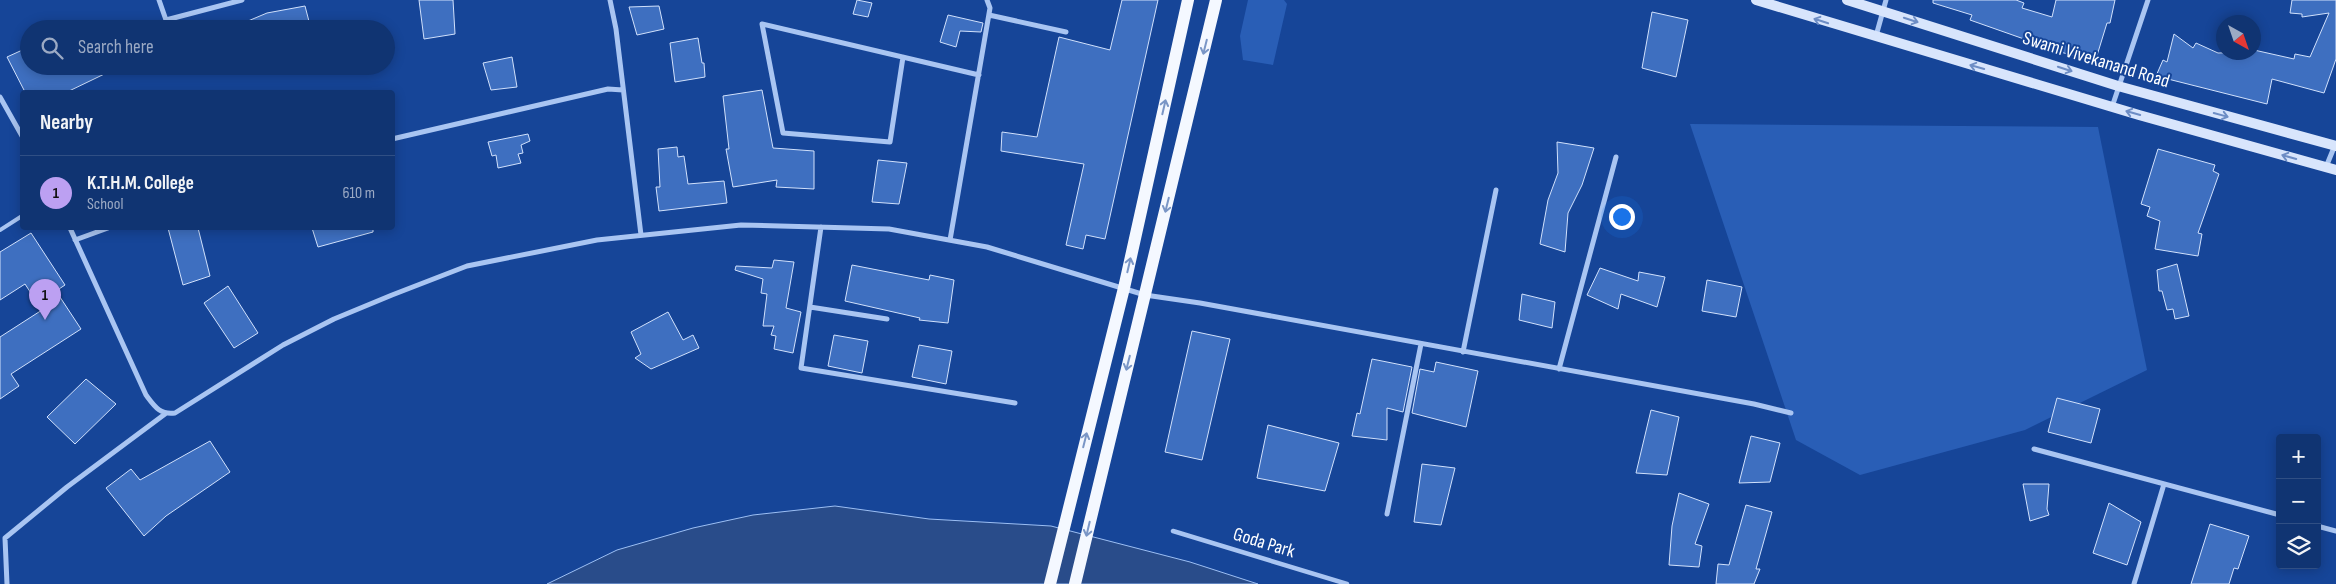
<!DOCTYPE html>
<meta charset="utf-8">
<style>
:root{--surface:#103472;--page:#1e3f7a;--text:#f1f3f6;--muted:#9caac4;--line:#304f84;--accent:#bca0f2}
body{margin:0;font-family:"Sofia Sans Condensed",sans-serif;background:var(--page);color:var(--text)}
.controls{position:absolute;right:15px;bottom:15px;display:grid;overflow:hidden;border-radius:5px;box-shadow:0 2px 12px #0003}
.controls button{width:45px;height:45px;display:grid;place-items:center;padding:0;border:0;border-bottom:1px solid var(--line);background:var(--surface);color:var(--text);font:25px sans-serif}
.compass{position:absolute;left:2216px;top:15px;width:45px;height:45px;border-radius:50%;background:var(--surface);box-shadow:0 2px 12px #0003;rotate:140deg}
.you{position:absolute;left:1621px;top:216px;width:18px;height:18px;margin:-12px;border:4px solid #fff;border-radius:50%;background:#1a73e8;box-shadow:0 0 0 8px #1a73e833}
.badge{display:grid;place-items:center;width:32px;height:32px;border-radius:50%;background:var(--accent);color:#111;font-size:16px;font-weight:700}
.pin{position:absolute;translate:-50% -41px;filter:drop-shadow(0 1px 2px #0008)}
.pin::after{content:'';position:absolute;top:26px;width:18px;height:15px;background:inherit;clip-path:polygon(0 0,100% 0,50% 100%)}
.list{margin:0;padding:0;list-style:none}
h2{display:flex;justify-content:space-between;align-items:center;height:65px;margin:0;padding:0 20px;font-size:21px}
h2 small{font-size:16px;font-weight:400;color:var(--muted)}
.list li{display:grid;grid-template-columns:32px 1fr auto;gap:15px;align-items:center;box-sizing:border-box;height:75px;padding:0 20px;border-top:1px solid var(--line)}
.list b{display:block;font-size:19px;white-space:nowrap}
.list p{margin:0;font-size:16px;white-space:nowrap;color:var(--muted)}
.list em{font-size:16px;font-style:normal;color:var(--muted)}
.icon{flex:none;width:28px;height:28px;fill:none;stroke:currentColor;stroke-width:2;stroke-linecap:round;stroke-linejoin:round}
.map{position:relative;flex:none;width:2336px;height:584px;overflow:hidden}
.search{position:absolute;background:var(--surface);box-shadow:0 2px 12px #0003;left:20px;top:20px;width:375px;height:55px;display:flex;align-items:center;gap:12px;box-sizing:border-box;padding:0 18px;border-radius:28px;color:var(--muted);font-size:19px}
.panel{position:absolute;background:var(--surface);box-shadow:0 2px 12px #0003;left:20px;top:90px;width:375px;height:140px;border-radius:5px}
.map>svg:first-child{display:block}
.green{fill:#295eb6}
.water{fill:#294c8a;stroke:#9cbff4}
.building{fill:#3e6fc0;stroke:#d1e1fc}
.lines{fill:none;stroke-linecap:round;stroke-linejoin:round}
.service{stroke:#a9c5f2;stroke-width:4}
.pedestrian{stroke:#a9c5f2;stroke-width:4.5}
.minor{stroke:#a9c5f2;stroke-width:5}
.secondary{stroke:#d8e5fc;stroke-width:10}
.primary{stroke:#f4f8ff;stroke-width:12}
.oneway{stroke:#6d8dc5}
.oneway2{stroke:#7a96c6}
.labels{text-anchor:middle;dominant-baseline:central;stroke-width:4;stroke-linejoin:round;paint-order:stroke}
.street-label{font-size:19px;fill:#fff;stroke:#164598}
</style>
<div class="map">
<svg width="2336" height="584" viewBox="0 0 2336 584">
<rect width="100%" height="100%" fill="#164598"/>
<path class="green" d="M1248,0H1284L1287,4L1273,65L1243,60L1240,36Z
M1690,124L2098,127L2147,370L2025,430L1860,475L1796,440Z"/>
<path class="water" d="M835,506L929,519L1051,526L1190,562L1258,584H547L617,550L693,528L753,515Z"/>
<path class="building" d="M419,0H453L455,34L424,39Z
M857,0L872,3L868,17L853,14Z
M1122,0H1158L1105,239L1086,235L1083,249L1066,245L1084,164L1001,151L1002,132L1037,137L1059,37L1110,50Z
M1933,0H2016L2024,3L2022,8L2052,17L2056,0H2115L2110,23H2107L2095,62L2023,41L2024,39L1970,20L1972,15L1933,3Z
M2292,0H2336V59L2324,93L2272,79L2267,104L2156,76L2163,60L2167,62L2174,34L2193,48L2196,43L2218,53L2254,52V50L2294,59L2295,54L2310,57L2329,13L2302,17V14L2290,13Z
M305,6L311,29H229L267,13Z
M659,6L664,29L637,35L629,7Z
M1652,12L1688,20L1676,77L1642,68Z
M948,15L983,23L981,32L960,31L956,47L940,42Z
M698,38L702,63H704L705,77L675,82L670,43Z
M29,47V66H121L67,92H25L7,57Z
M512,57L517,87L491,90L483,63Z
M762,90L773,148L814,151V189L776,187L777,180L733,187L726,149H729L723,96Z
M528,134L530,141L521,145L523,153L518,154L521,163L498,168L496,155L492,156L488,142Z
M1557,142L1594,148L1582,185L1568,213L1565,252L1540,244L1548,200L1558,173Z
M677,147L678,157L684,156L688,184L724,181L727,203L659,211L656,187H660L658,149Z
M2158,149L2215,165L2213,171L2219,174L2198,233L2202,234L2198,256L2155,249L2160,221L2147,216L2150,207L2141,204Z
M878,160L907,163L899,204L872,202Z
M168,228H198L210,276L183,285Z
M312,228H373V232L318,247Z
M31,233L65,285L56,291L81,329L11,374L19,386L0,399V337L42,310L25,284L0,300V252Z
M774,260L794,262L786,308L801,312L793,353L774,349L776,336L771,335L774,326H763L767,294L761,293L763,279L735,270L736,266L772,268Z
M2177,264L2189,316L2175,319L2173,309L2167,310L2162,291H2159L2157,270Z
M852,265L929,280L930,275L954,280L948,323L919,320L920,318L845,301Z
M1600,268L1638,281L1639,272L1665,277L1657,307L1621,294L1618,309L1587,295Z
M1707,280L1742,287L1736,317L1702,311Z
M228,286L258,333L234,348L204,303Z
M1522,294L1555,302L1552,328L1519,320Z
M668,312L683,340L693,335L699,348L651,369L635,358L641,354L631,332Z
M1192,331L1230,339L1202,460L1165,452Z
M834,335L868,341L862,373L828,366Z
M919,345L952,351L946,384L912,377Z
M1372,359L1412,367L1403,412L1387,408V440L1352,436L1357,413L1360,414Z
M1436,362L1478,371L1466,427L1412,413L1420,369L1434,372Z
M86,379L116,404L75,444L47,417Z
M2057,398L2100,409L2091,443L2048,432Z
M1651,410L1679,417L1667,475L1636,473Z
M1268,425L1339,443L1325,491L1257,478Z
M1751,436L1780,443L1770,482L1739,483Z
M210,441L230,472L166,516L144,536L106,488L131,469L140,480Z
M1422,464L1455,468L1441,525L1414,522Z
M2023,484H2049L2047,509L2049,515L2030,521Z
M1679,493L1709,504L1695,544L1702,546L1699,567L1669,565L1672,526Z
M2109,503L2141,522L2127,565L2093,553Z
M1746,505L1772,512L1756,569H1760L1754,584H1716L1718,564L1729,565Z
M2210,524L2249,536L2238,569L2234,568L2229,584H2191Z"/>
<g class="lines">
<path class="service" d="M0,230L22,216"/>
<path class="pedestrian" d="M1173,531L1347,584"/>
<path class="minor" d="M159,0L166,20L242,0
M610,0L616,29L641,235
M989,15L1066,32
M1876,36L1886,0
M903,57L890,142L783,133L762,24L979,75
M0,97L22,136
M2112,107L2148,0
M392,139L608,89L623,90
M2326,167L2335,145
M821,227L801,368L1015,403
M70,228L146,395C155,407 160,415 175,413L283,345L334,319L392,295L467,266L597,240L741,225L889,229L987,247L1145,295L1200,303L1754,404L1791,413
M75,240L108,228
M950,240L990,8L987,0
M810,307L887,319
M1463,352L1496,190
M1559,369L1616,157
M2034,449L2280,515
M1387,514L1421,344
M2317,526L2336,531
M7,584L5,538L67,487L165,414
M2134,584L2164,484"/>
<path class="secondary" d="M1756,0L2139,115L2336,170
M1847,0L2118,86L2336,146"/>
<path class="primary" d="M1050,584L1124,288L1188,0
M1075,584L1216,0"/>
</g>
<defs><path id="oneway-shaft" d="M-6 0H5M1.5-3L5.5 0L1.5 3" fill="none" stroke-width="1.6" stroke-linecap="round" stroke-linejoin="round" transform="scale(1.25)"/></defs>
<g class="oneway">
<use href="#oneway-shaft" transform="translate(1911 20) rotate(18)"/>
<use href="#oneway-shaft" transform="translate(1821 21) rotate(-162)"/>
<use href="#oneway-shaft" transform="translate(1977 67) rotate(-164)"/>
<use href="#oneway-shaft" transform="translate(2065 69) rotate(18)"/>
<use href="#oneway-shaft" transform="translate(2133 113) rotate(-164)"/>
<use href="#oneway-shaft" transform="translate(2221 115) rotate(15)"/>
<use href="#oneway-shaft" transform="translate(2289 157) rotate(-164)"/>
</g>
<g class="oneway2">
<use href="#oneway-shaft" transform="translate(1205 47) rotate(104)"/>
<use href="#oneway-shaft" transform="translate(1164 107) rotate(-77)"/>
<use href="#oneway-shaft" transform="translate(1167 205) rotate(104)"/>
<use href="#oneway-shaft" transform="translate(1129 265) rotate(-77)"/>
<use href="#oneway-shaft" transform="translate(1128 363) rotate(104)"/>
<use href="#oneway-shaft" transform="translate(1085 440) rotate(-76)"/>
<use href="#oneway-shaft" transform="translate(1088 529) rotate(103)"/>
</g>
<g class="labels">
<g class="street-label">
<text transform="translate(2096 60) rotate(17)">Swami Vivekanand Road</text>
<text transform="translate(1264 543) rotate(17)">Goda Park</text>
</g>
</g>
</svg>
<div class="controls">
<button>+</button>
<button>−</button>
<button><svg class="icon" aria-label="layers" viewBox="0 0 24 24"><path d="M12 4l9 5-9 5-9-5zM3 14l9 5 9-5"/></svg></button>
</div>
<svg class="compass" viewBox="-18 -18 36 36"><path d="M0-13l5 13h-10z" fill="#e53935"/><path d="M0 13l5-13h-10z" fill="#9caac4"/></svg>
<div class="you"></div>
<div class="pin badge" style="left:45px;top:320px">1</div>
<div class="search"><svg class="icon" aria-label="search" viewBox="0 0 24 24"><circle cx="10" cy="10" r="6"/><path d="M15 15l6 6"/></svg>Search here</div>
<section class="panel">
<h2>Nearby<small></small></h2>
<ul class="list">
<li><span class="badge">1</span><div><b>K.T.H.M. College</b><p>School</p></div><em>610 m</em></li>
</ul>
</section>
</div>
